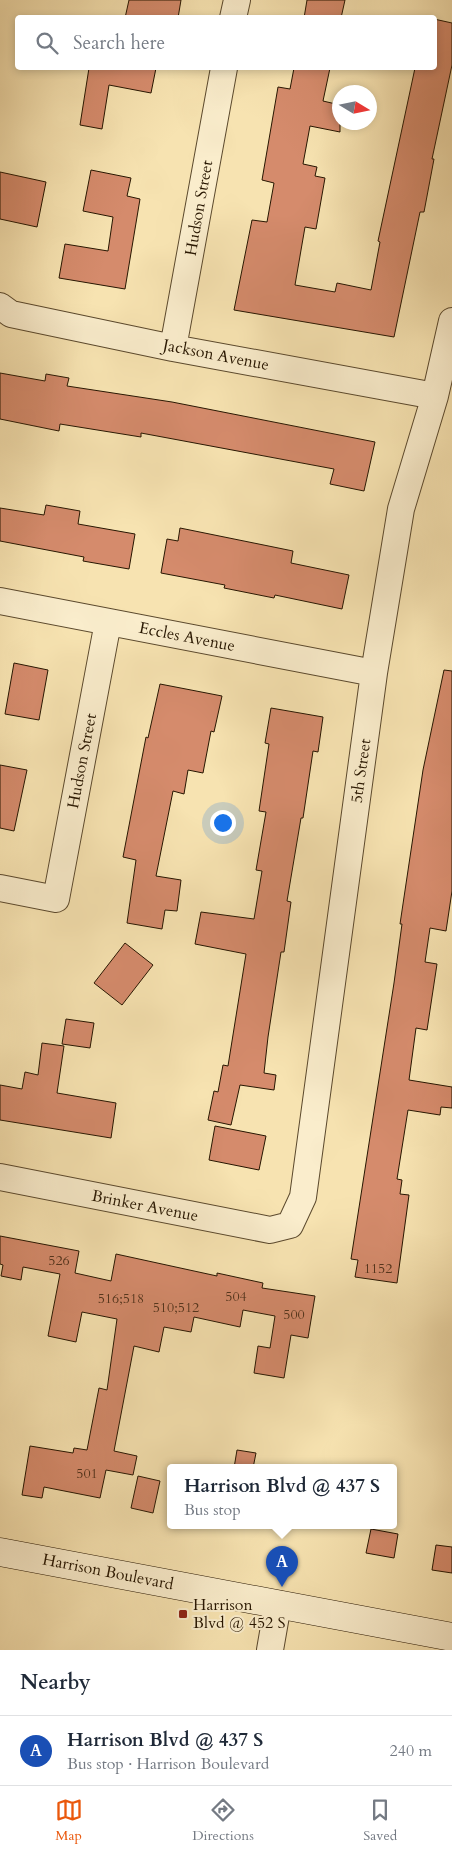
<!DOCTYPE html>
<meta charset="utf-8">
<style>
:root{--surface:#fff;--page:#f2f2f3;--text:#1f2937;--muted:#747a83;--line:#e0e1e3;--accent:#ea580c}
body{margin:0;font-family:Cardo,serif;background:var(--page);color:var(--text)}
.compass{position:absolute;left:332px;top:85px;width:45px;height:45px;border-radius:50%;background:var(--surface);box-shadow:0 2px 8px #0003;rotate:100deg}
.you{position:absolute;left:222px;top:822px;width:18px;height:18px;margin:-12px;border:4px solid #fff;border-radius:50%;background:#1a73e8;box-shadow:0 0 0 8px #1a73e833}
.badge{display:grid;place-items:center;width:32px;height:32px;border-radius:50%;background:var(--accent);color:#fff;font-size:16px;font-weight:700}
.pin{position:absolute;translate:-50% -41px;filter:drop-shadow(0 1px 2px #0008)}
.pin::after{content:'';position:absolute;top:26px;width:18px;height:15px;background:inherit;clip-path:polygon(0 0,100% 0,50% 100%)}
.popup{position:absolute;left:167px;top:1464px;width:230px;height:65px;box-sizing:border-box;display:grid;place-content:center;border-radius:5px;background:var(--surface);filter:drop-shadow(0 1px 4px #0005);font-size:16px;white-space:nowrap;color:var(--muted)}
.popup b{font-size:19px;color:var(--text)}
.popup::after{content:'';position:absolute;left:50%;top:100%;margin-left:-10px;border:10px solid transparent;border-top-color:var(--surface)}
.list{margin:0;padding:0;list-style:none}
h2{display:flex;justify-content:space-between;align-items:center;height:65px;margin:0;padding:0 20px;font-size:21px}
h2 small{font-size:16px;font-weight:400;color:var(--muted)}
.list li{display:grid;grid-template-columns:32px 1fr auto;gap:15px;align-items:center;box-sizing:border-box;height:70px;padding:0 20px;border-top:1px solid var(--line)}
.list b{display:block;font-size:19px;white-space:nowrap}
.list p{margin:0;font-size:16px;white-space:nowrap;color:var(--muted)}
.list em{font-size:16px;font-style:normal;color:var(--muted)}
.icon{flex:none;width:28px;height:28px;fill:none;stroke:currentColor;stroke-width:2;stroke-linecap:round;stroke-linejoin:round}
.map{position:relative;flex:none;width:452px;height:1650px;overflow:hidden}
.search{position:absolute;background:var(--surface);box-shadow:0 2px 8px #0003;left:15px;right:15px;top:15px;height:55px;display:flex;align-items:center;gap:12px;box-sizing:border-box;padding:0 18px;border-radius:5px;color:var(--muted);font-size:19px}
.sheet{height:135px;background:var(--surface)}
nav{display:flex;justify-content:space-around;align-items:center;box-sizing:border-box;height:70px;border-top:1px solid var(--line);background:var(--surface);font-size:14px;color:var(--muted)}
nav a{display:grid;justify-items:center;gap:2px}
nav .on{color:var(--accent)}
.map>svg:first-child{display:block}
.building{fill:#d58b6c;stroke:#271601}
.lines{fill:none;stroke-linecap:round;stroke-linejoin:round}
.street-casing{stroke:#5b492d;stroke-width:28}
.secondary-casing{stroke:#271601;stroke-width:29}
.street{stroke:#faedcc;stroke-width:26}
.secondary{stroke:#faedcc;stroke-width:28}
.poi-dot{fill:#8f2418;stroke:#faedcc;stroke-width:2}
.labels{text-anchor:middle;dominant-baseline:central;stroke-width:4;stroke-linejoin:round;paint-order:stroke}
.number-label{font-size:14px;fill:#52331c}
.street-label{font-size:16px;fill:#271601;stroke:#faedcc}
.poi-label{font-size:16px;fill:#271601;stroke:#faedcc;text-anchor:start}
</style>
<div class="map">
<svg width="452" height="1650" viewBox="0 0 452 1650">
<rect width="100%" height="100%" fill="#f7e3b1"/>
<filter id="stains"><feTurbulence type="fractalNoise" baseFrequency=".004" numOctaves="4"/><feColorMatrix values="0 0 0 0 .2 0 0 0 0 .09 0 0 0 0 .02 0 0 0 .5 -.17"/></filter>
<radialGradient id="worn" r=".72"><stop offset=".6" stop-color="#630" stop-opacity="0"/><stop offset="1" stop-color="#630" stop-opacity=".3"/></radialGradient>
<path class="building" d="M129,0H181L178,18H125Z
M307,0H345L341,18H304Z
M434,19L452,23V65L432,159H434L424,212H420L394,337L234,310L252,220L267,222L274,183L262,180L278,87L290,89L294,68H330L323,101L340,105V132L310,126L303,164L317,167L315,176L325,178L316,229L305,227L295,285L335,292L337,283L371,290L380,242L378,241L415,68H434Z
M89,68H156L151,93L109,85L102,129L80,125Z
M91,170L131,178L127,196L140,199L125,289L59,278L65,244L108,251L113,217L83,211Z
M0,172L46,182L37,227L0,219Z
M0,373L45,381L46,374L69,378L67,386L172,402L375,442L364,491L330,484L334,469L141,433V437L60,424L59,431L0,419Z
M46,505L80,511L78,524L135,534L129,569L83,561L84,557L0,541V508L44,515Z
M180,528L293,551L291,563L349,575L342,609L275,595L274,598L224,588L225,585L161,573L167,539L178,541Z
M14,663L48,670L39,720L5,714Z
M444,670L452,671V891L446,931L430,928L425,962L437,964L427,1030L416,1028L409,1080L452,1087V1108L441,1107L440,1115L408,1110L397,1179L402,1180L400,1194L409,1195L397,1283L355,1277L358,1260L351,1259L394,983L402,924H400L423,770Z
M160,684L222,696L214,732L211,731L203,773L188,770L184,794L173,791L156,876L181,880L177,911L165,910L162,929L127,923L136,860L123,857L146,737L148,738Z
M271,708L323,717L318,752L313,751L303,818H301L287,901L291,902L284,952H281L268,1037L264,1073L276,1075L274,1090L240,1085L231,1125L208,1120L214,1091L218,1092L223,1065L228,1066L246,954L195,944L201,912L254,919L262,871L256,870L266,812L259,811L269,744L265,743Z
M0,765L27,770L14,831L0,828Z
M125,943L153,965L122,1005L94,983Z
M66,1019L94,1023L90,1048L62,1044Z
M42,1043L64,1046L57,1093L116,1103L111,1138L0,1120V1085L22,1089L25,1072L38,1075Z
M215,1126L266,1136L259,1170L209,1160Z
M0,1236L79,1251L75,1273L111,1281L116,1254L217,1276V1273L263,1283L262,1288L315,1296L308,1338L291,1335L284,1378L254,1373L258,1346L270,1348L275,1316L243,1310L240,1327L194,1317L191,1332L164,1327L159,1352L134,1346L114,1451L137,1456L133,1475L106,1470L100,1498L44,1487L42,1498L22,1495L30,1446L73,1453L74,1448L87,1450L99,1388L107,1390L117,1319L82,1312L76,1342L48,1336L60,1274L23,1267L21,1280L1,1276L3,1265L0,1264Z
M237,1450L256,1453L253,1468H234Z
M138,1476L160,1481L153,1513L131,1508Z
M371,1529L398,1534L394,1558L366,1553Z
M436,1545L452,1547V1573L432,1570Z"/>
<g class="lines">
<g class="street-casing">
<path id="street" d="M233,18L237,0
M0,306L11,314L173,348L435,396
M173,348L224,68
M0,601L374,673
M0,888L56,899L108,622
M0,1177L270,1230L290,1225L303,1197L374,673L401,509L435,396L452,321
M270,1650L278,1604"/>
</g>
<g class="secondary-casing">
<path id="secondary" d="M0,1552L452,1637"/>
</g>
<use href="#street" class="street"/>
<use href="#secondary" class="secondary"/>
</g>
<rect class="poi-dot" x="178" y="1609" width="10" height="10" rx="2.5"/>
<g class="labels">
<g class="number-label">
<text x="59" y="1260">526</text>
<text x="378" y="1268">1152</text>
<text x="236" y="1296">504</text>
<text x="121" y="1298">516;518</text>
<text x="176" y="1307">510;512</text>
<text x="294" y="1314">500</text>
<text x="87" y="1473">501</text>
</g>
<g class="street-label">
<text transform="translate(199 208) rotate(-80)">Hudson Street</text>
<text transform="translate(216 355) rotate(11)">Jackson Avenue</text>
<text transform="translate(187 637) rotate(11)">Eccles Avenue</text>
<text transform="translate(82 761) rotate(-79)">Hudson Street</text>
<text transform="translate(361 771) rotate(-82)">5th Street</text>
<text transform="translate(145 1206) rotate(11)">Brinker Avenue</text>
<text transform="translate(108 1572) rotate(11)">Harrison Boulevard</text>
</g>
<g class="poi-label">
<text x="193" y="1605">Harrison<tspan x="193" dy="18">Blvd @ 452 S</tspan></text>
</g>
</g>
<rect width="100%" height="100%" filter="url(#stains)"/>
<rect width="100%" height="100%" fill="url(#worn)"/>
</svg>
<svg class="compass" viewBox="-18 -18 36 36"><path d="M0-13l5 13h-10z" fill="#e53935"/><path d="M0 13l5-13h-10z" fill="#747a83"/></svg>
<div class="you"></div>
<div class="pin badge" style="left:282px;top:1587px;background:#1a4fb4">A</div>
<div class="popup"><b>Harrison Blvd @ 437 S</b>Bus stop</div>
<div class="search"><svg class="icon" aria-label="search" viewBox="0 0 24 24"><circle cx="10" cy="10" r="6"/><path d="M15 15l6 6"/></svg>Search here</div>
</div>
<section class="sheet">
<h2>Nearby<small></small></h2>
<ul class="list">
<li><span class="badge" style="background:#1a4fb4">A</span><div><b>Harrison Blvd @ 437 S</b><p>Bus stop · Harrison Boulevard</p></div><em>240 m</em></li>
</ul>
</section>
<nav>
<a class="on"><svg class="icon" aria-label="map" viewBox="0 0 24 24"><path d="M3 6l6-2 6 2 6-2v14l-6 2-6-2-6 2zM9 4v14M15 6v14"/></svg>Map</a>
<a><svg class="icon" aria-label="directions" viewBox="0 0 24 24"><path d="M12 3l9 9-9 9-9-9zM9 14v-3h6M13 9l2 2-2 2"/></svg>Directions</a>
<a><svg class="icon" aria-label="saved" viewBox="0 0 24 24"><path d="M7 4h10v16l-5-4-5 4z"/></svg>Saved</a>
</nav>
